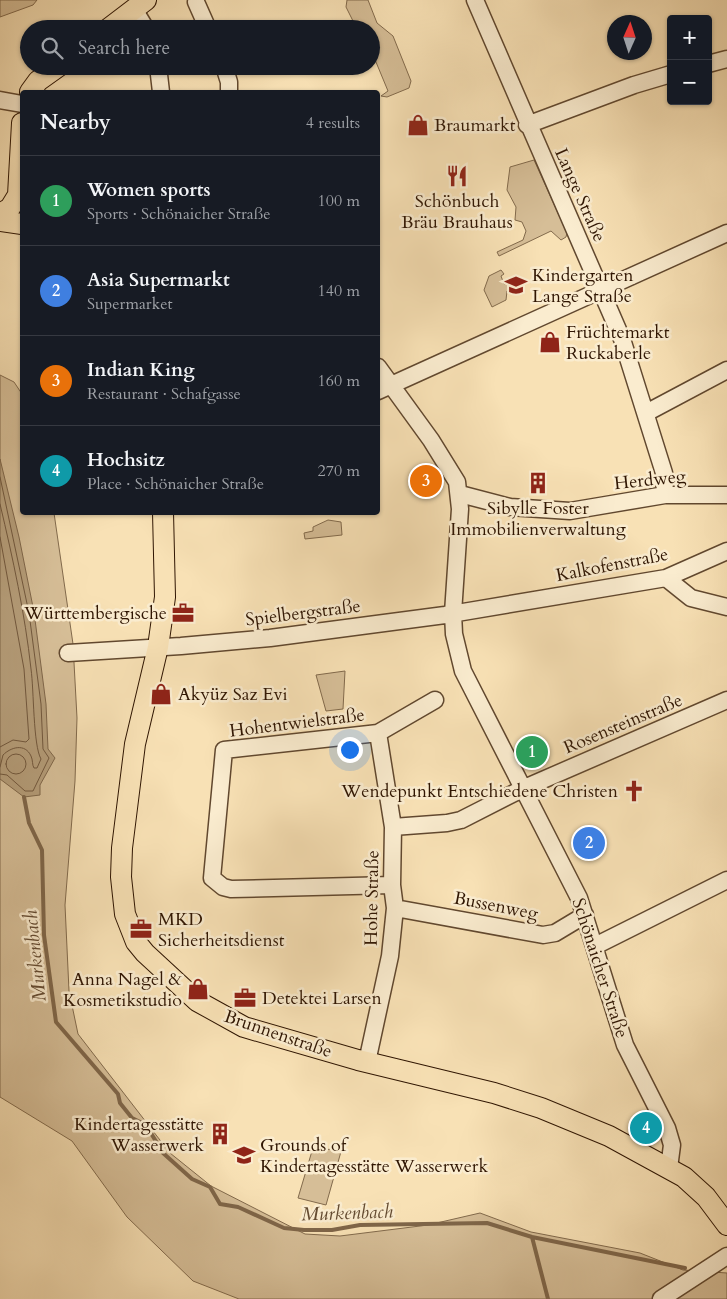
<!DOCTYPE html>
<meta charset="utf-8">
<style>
:root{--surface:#171b24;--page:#20242c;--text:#f1f3f6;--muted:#9ea1a6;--line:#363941;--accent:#c59692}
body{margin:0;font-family:Cardo,serif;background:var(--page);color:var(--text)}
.controls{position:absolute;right:15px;top:15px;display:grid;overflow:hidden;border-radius:5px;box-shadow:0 1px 4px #0004}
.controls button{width:45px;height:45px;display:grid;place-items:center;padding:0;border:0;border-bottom:1px solid var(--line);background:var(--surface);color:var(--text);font:25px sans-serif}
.compass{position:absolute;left:607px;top:15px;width:45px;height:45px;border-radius:50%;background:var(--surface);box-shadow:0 1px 4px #0004;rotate:3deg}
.you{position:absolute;left:349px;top:749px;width:18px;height:18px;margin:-12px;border:4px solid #fff;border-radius:50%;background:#1a73e8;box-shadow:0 0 0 8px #1a73e833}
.badge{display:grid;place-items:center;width:32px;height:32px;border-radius:50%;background:var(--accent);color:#fff;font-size:16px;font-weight:700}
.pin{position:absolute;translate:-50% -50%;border:2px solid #fff;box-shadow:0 1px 5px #0006}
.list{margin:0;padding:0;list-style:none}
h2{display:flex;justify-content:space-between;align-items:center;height:65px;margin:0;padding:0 20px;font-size:21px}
h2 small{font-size:16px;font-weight:400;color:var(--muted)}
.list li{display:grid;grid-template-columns:32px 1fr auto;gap:15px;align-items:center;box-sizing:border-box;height:90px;padding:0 20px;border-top:1px solid var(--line)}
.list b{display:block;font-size:19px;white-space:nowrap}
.list p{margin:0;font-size:16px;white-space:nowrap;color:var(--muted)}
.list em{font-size:16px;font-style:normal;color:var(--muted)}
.icon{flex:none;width:28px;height:28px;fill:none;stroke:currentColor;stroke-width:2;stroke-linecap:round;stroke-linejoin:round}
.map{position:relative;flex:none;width:727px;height:1299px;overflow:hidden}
.search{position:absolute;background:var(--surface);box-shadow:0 1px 4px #0004;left:20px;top:20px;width:360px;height:55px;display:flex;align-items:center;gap:12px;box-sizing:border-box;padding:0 18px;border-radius:28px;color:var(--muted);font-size:19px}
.panel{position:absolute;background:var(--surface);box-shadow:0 1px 4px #0004;left:20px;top:90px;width:360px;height:425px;border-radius:5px}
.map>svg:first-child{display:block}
.green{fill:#d6be97;stroke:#826a4c}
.water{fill:#b49c78;stroke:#7f6649}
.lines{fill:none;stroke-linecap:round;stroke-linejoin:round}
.shore{stroke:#72583d;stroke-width:1}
.stream{stroke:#7f6649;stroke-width:4}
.minor-casing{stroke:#61482f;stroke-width:19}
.major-casing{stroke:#2f1502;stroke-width:22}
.minor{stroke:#faeccf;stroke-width:16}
.major{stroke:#f8e1b5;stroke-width:20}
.labels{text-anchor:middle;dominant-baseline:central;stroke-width:5;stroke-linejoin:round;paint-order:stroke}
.poi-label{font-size:18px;fill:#2f1502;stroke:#faeccf;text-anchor:start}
.street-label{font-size:18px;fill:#2f1502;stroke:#faeccf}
.water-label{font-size:19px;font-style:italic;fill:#644b31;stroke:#faeccf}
</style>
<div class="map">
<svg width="727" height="1299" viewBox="0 0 727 1299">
<rect width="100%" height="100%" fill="#f8e1b5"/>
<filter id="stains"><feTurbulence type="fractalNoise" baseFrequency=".004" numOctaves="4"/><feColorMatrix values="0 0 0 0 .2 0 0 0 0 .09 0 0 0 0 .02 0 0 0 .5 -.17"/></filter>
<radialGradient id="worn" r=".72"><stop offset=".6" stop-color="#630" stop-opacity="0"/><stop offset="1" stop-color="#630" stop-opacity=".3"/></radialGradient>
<path class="green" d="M0,0H37L33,5L0,17Z
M347,0H368L377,23L393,36L411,81L409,88L387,97L381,96L388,91L371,50V29H357L346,7Z
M534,160L567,233L566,237L561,240L551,231L499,256L497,252L523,240L526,231L522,222L515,220L516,207L507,190L510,167Z
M501,270L504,274L501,276L504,284L508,282L509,285L522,280L523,282L507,291L506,300L492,307L484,290L489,276Z
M0,375L14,382L22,394V512L54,513L73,644L77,718L75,781L65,905L69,991L78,1034L170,1153L211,1186L305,1234L340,1236L428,1225L480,1213L531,1232L640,1253L683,1270L727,1273V1299H239L193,1281L127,1217L72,1141L0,1097Z
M328,520L341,522L342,535L305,539L304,533L313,531V527Z
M345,671L343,709L326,711L316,675Z
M342,1148L326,1205L298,1198L312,1151Z"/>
<path class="water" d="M0,459L19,537L34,612L46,704L48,749L55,758L40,785V795L24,797L0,779Z"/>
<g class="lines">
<path class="shore" d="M0,477L29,613L41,704L43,749L49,758L33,791H25L7,775L0,774
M0,504C13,559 25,614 31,669C34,690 33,745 41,759L37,768H34C32,765 33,760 31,756C25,743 11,747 3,755L0,767
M0,537L24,669L29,739L26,742L13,740L0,747
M6 764a10 10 0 1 1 20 0a10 10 0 1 1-20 0Z"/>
<path class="stream" d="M24,797L29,823L42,850L44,935L56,1022L118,1094L120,1103L132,1118L146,1125L163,1153L192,1179L210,1187L220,1204L238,1207L284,1228L304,1230H332L360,1225L487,1223L532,1237L685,1268
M532,1237L548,1299"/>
<g class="minor-casing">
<path id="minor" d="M475,0L622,339L664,473L665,495
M196,2L208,29
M134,9L146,29
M708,64L727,59
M158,66L161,92
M224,66L229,82V92
M0,100L22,104
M527,125L634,85L671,74
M378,367L431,440L457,482L460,509L453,613L454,634L463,671L579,898L625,1045L667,1128L672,1145L669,1168
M378,391L727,233
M646,413L727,370
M460,494L510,507L570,511L665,495H727
M666,578L691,598L727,607
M68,653L181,646L270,638L445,615L666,578L727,551
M393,827L447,823L461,820L522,789L727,700
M392,885L231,889L223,887L212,878L224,750L378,733L435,700
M395,908L543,935L555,933L585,915
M595,946L727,880
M367,1062L390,956L395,908L392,885L393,827L378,733
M661,1299L727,1256"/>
</g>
<g class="major-casing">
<path id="major" d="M108,29L146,0
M30,92L38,81L59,66
M0,214L10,208L18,195L22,123
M0,221L22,224
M163,512L165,597L158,647L135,744L122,848L121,877L125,914L136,942L145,953L197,1001L244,1027L358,1060L494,1093L541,1108L609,1136L684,1177L706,1197L727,1225"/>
</g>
<use href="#minor" class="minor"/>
<use href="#major" class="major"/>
</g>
<defs>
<g id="shop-bare" transform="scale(1.725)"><path d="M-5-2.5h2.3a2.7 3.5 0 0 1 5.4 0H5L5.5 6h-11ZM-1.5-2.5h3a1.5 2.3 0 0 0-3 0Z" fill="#8f2418" stroke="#faeccf" stroke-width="2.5" paint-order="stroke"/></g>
<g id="restaurant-bare" transform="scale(1.725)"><path d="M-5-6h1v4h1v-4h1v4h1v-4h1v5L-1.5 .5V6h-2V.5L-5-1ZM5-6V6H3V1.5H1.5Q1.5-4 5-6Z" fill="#8f2418" stroke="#faeccf" stroke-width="2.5" paint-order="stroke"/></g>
<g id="school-bare" transform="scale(1.725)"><path d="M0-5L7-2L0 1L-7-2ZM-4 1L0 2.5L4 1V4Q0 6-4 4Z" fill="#8f2418" stroke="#faeccf" stroke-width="2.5" paint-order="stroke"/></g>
<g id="building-bare" transform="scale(1.725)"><path d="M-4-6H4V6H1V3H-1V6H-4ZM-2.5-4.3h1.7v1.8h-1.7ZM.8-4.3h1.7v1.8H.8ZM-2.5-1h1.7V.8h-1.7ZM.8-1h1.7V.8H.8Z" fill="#8f2418" stroke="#faeccf" stroke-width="2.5" paint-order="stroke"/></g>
<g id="office-bare" transform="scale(1.725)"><path d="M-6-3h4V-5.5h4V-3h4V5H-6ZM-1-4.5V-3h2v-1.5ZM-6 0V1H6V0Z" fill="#8f2418" stroke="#faeccf" stroke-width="2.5" paint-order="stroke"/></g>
<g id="church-bare" transform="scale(1.725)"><path d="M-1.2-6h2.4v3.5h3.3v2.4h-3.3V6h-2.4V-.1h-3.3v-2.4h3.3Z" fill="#8f2418" stroke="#faeccf" stroke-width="2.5" paint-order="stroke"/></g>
</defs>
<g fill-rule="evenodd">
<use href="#shop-bare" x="418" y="125"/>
<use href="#restaurant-bare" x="457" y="176"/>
<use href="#school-bare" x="516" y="285"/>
<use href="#shop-bare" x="550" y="342"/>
<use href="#building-bare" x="538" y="483"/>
<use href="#office-bare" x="183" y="613"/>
<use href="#shop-bare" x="161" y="694"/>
<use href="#church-bare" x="634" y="791"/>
<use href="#office-bare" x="141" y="929"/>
<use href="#shop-bare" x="198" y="989"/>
<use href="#office-bare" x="245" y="998"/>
<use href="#building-bare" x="220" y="1134"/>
<use href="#school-bare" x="244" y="1155"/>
</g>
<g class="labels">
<g class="poi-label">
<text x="434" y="125">Braumarkt</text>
<text x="457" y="201" text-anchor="middle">Schönbuch<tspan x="457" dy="21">Bräu Brauhaus</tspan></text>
<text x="532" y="275">Kindergarten<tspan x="532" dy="21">Lange Straße</tspan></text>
<text x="566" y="332">Früchtemarkt<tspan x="566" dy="21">Ruckaberle</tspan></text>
<text x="538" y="508" text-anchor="middle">Sibylle Foster<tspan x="538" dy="21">Immobilienverwaltung</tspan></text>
<text x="167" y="613" text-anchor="end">Württembergische</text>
<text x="178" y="694">Akyüz Saz Evi</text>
<text x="618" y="791" text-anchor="end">Wendepunkt Entschiedene Christen</text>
<text x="158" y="919">MKD<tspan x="158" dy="21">Sicherheitsdienst</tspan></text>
<text x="182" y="979" text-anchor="end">Anna Nagel &amp;<tspan x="182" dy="21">Kosmetikstudio</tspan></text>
<text x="262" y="998">Detektei Larsen</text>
<text x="204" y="1124" text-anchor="end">Kindertagesstätte<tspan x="204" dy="21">Wasserwerk</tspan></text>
<text x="260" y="1145">Grounds of<tspan x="260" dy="21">Kindertagesstätte Wasserwerk</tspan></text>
</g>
<g class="street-label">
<text transform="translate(580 195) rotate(66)">Lange Straße</text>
<text transform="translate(650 480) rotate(-6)">Herdweg</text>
<text transform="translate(612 565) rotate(-11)">Kalkofenstraße</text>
<text transform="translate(303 613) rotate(-7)">Spielbergstraße</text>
<text transform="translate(297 723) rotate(-7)">Hohentwielstraße</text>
<text transform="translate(623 724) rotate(-23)">Rosensteinstraße</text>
<text transform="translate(372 898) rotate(-89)">Hohe Straße</text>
<text transform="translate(496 906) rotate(11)">Bussenweg</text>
<text transform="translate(600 968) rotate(72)">Schönaicher Straße</text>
<text transform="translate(278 1034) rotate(19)">Brunnenstraße</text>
</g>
<g class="water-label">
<text transform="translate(35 956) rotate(-96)">Murkenbach</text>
<text transform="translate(347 1213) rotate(-2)">Murkenbach</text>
</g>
</g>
<rect width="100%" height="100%" filter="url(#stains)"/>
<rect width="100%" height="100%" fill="url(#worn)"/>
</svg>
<div class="controls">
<button>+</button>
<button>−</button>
</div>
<svg class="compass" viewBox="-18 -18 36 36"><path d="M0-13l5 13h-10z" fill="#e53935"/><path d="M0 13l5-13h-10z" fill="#9ea1a6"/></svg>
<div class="you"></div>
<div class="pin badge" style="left:532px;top:752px;background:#2e9e5b">1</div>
<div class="pin badge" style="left:589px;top:843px;background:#3f7fe0">2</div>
<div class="pin badge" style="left:426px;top:481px;background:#e8710a">3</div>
<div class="pin badge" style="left:646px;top:1128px;background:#0f9aa8">4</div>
<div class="search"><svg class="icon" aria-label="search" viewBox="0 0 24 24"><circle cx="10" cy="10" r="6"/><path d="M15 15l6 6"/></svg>Search here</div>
<section class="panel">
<h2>Nearby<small>4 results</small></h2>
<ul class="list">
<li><span class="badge" style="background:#2e9e5b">1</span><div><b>Women sports</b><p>Sports · Schönaicher Straße</p></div><em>100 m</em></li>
<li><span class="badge" style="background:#3f7fe0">2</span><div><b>Asia Supermarkt</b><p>Supermarket</p></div><em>140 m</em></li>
<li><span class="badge" style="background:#e8710a">3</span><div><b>Indian King</b><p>Restaurant · Schafgasse</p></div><em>160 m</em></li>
<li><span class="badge" style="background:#0f9aa8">4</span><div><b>Hochsitz</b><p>Place · Schönaicher Straße</p></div><em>270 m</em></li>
</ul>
</section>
</div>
